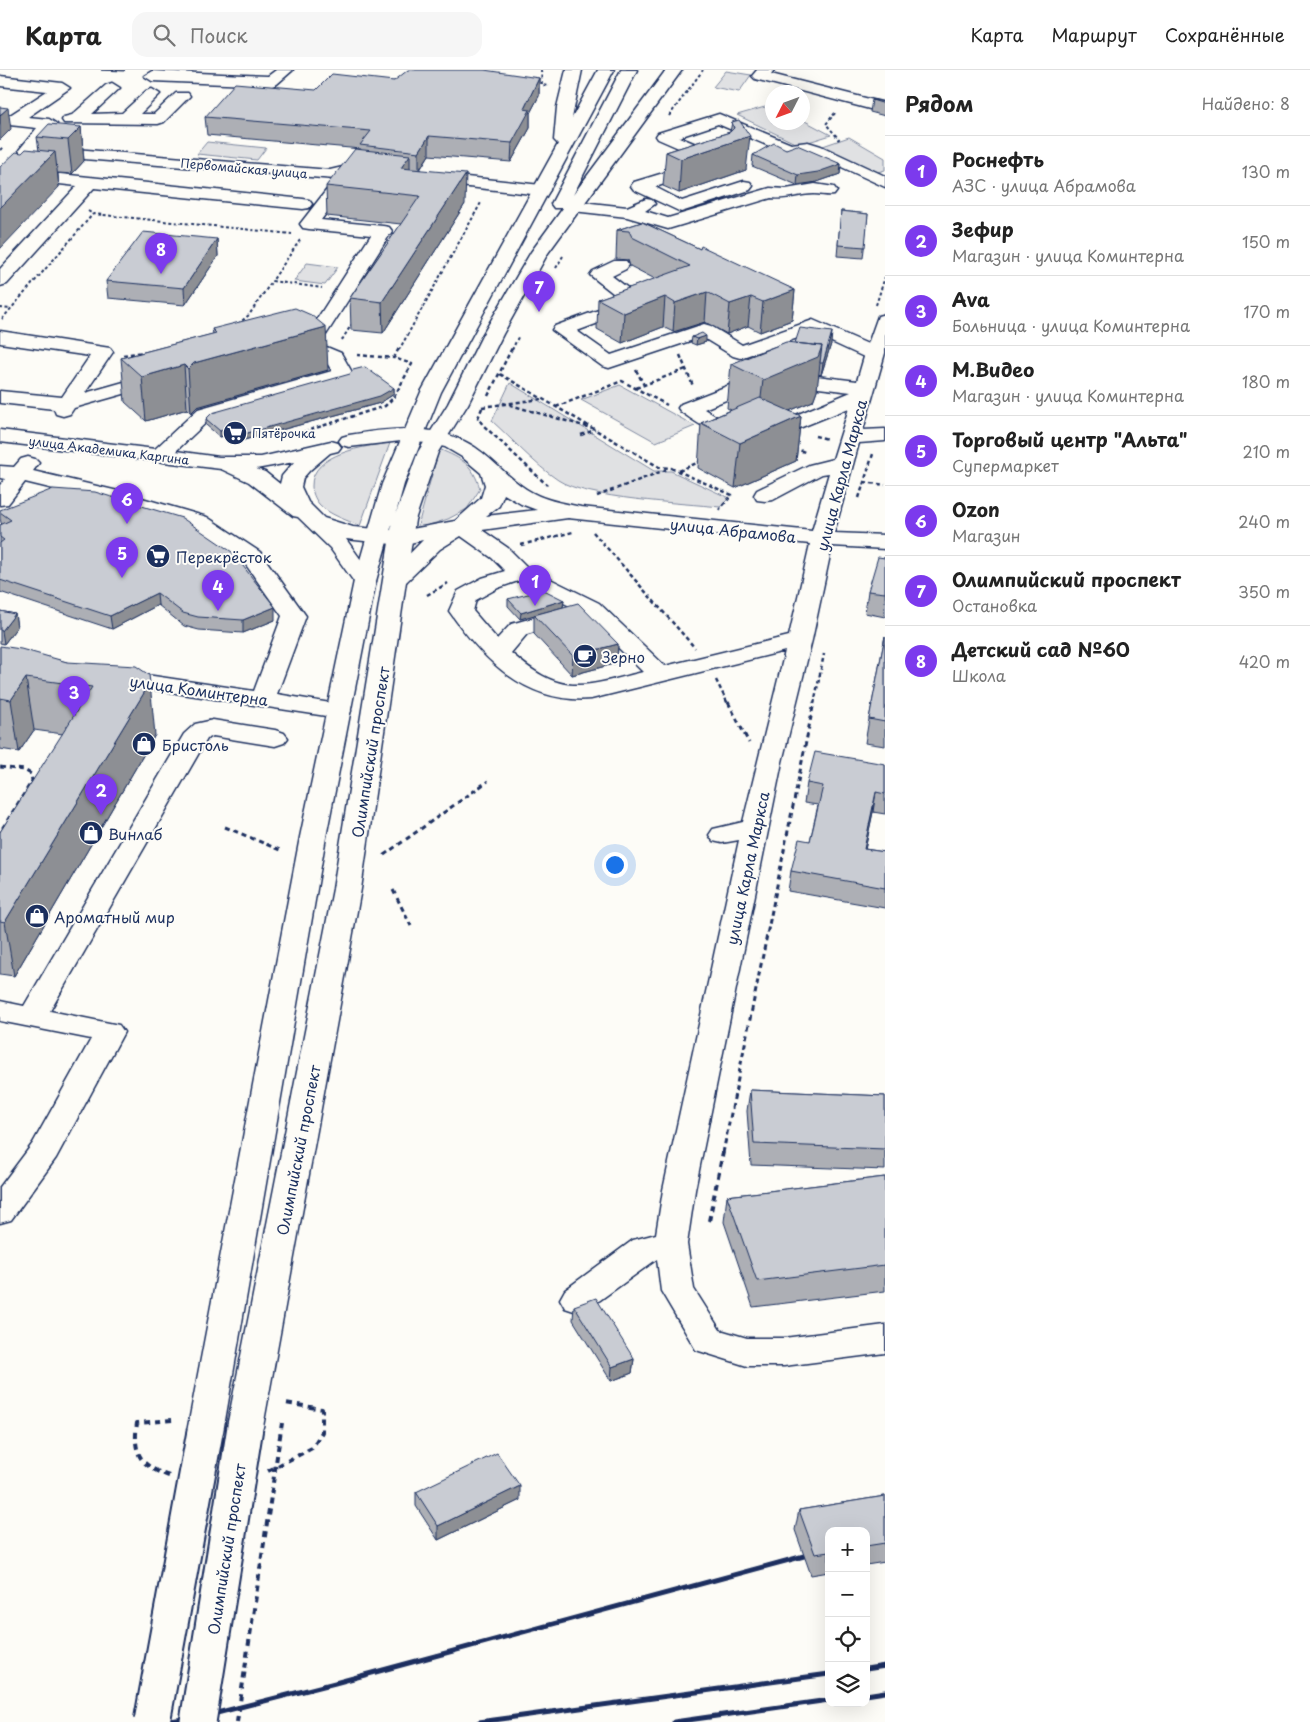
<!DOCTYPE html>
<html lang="ru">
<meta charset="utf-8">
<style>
:root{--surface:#fff;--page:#f6f6f6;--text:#222;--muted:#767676;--line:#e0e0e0;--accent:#7c3aed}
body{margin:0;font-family:"Playpen Sans",sans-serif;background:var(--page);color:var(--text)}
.controls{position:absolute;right:15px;bottom:15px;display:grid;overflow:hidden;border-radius:10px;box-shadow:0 5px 20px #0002}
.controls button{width:45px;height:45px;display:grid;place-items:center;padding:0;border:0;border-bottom:1px solid var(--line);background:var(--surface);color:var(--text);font:25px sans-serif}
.compass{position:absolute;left:765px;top:15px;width:45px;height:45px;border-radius:50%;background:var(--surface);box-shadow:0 5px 20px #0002;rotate:228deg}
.you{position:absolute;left:614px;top:794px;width:18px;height:18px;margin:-12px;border:4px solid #fff;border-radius:50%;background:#1a73e8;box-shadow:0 0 0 8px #1a73e833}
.badge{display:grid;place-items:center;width:32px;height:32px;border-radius:50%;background:var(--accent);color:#fff;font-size:16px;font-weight:700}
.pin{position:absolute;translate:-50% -41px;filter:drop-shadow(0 1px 2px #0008)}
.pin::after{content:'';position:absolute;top:26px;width:18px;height:15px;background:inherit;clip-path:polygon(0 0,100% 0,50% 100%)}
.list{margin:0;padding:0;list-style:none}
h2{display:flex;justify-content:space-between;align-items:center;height:65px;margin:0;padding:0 20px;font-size:21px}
h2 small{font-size:16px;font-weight:400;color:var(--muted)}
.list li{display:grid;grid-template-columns:32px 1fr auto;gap:15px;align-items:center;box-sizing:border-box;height:70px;padding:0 20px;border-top:1px solid var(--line)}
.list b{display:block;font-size:19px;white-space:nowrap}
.list p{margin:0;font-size:16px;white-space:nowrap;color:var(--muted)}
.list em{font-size:16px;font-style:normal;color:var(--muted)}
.icon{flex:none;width:28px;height:28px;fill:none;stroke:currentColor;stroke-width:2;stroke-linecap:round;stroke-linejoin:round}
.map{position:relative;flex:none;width:885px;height:1652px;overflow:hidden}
header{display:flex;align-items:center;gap:30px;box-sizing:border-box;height:70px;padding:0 25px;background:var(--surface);border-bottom:1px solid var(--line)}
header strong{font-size:24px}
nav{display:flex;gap:28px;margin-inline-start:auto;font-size:18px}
.search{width:350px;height:45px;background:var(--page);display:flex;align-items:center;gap:12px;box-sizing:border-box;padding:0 18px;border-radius:15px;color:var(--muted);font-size:19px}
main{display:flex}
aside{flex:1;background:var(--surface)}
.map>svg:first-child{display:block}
.green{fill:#e0e1e3;stroke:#7e88a0}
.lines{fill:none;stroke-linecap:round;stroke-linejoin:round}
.minor-casing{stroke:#1b2f5e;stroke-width:3}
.major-casing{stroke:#1b2f5e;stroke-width:3}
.path-far3{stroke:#1b2f5e;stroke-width:2;stroke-dasharray:3 2.5;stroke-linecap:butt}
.path-far2{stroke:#1b2f5e;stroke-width:2.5;stroke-dasharray:4 3;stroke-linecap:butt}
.path-far1{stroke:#1b2f5e;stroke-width:3;stroke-dasharray:5 4;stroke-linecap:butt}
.path{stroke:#1b2f5e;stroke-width:4;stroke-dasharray:6 5;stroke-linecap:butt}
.minor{fill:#fdfcf7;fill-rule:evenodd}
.major{fill:#fdfcf7;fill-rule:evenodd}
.rail{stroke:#1b2f5e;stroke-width:5}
.major-bridge-casing{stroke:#1b2f5e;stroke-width:39;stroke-linecap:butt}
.path-bridge{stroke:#1b2f5e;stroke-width:4;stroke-dasharray:6 5;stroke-linecap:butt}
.major-bridge{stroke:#fdfcf7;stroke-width:35}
.wall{fill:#adafb5;stroke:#1b2f5e}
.shaded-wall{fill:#8d8f94;stroke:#1b2f5e}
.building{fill:#c9ccd3;stroke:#1b2f5e}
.labels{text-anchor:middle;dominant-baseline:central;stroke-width:4;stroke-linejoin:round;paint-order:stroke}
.far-street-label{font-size:12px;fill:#1b2f5e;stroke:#fdfcf7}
.far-poi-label{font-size:12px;fill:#1b2f5e;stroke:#fdfcf7;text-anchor:start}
.street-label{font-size:15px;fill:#1b2f5e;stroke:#fdfcf7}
.poi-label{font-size:15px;fill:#1b2f5e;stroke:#fdfcf7;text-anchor:start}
</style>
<header>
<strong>Карта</strong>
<div class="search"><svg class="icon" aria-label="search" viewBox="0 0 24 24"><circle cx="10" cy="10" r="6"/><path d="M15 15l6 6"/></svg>Поиск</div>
<nav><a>Карта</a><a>Маршрут</a><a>Сохранённые</a></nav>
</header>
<main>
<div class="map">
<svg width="885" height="1652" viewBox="0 0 885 1652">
<rect width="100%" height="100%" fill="#fdfcf7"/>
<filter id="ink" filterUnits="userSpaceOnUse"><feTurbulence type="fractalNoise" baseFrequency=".02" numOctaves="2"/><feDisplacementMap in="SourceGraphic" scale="10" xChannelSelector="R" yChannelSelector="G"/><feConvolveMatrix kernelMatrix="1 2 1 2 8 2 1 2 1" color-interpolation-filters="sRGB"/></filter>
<g filter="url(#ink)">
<path class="green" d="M726,1L751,5L739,22L713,17Z
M772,35V52H802L803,50L831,65L799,75L737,45Z
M849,67L885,88V100L874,103L817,78Z
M207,72L266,78L257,90L197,84Z
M307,193L338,197L325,215L294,211Z
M510,313L654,401H671L729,428L720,437C683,433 586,429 558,410C534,394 513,370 492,351Z
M620,315L695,356L656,372L581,330Z
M390,373L360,456C347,450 329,445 319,434C315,429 312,422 312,416C311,383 366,376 390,373Z
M439,379C462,389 473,394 480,419L467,439L448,449L417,459Z"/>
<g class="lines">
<g class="minor-casing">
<path id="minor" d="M276,0H293L277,14L272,16L152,11L144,6L152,1L268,6Z
M757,0H774L771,4L885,33V43L755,9L752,6Z
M0,6L62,13L70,18L28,47L49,49L57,54L39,76L330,100L351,95L379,98L381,102L379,106L355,105L321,150L383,156L389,157L392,161L324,268L312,271L341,283L353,304L350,308L212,347L176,381L219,387H261L331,371L338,373L341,377L338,381L330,383L310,400L303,408L301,417L308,432L324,448L353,457L401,461L455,451L481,428L485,415L481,403L462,387L445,377L427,373L401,371L349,377L342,375L339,371L342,367L349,365C386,359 424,354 459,369C487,380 502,404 526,419C543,430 562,433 581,437L812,461L829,403L822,404L773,430L765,431L757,430L754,425L757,420L809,395L833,389L849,338L772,369L765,371L758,369L755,365L758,361L851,322L770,312L704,339L725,352L728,356L725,360C709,364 694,350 681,342L678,338L681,334L768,300L857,311L864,287L812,263L740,288L733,286L702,267L609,298L602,296L552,260L555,256L623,231L590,205L593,201L614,191H626L629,195L626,199L612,206L646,232L644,236L577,261L611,285L704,254L711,256L742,275L813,250L868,274L878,246L885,244V283L863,360L885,359V371L859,373L834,463L885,465V479L832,476L812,570L782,692L695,1120L687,1174L694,1219L720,1260L747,1268H784L885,1255V1283L784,1296H747L696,1280L661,1221L657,1189L589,1238L577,1242L565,1238L560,1229L565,1220L633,1170L656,1164L663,1120L739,770L722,773L713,771L709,765L713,759L743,752L785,581L591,629C526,634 484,591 449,541L458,521L482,508L505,501L492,488L461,466L440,479L405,513L397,515L389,513L386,508L423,470L401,475L346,469L376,511L373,516L365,518L357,516L330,478L298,447L293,446L249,412L221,399L0,372V360L155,379L198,339L332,301L326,291L285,275L282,271L285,267L310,260L371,165L309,159L303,158L300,154L335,109L21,84L19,80L37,58L0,54V44L10,45L47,21L0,16ZM294,392L282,406L280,414L265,402L256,399ZM504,424L521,434L537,440L486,446L499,436ZM568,448L810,474L789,566L665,596L599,533L528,498L508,478L482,460ZM518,511L572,537L511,554L497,569L473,541L476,530L498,518ZM580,542L583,543L643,602C582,617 563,628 511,583L527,564L578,549L582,544Z
M112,13L120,18L92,44L122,43L146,21L152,19L160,24L140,44H154L176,23H188L190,26L164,52L158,54L64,53L62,50L64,47L72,45L106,15Z
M719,44L791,74L808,72L821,76L885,106V117L809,82H783L718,54L679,67L727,87L729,91L727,95L655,117L682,131L744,111L750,112L753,116L750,120L681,142L634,120L631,116L634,112L706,90L658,69L656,66L658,63Z
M21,100L303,129L309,130L312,134L309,138L303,139L94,118L7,214L0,216V199L77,116L15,109L13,105L15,101Z
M429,103L541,115L547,116L550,120L547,124L541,125L423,112L421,108L423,104Z
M815,114L834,117L837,121L834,125C827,126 822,124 814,124C799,124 786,130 771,128L668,159L627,147L573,141L567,140L564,136L567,132L573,131L627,137L646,129L652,130L655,134L645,141L668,148L770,118L786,119Z
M0,261L110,278L113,282L85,323L159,302L166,304L169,308L166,312L74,338L70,344L63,346L56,344L54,339L0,333V321L62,327L90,286L0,273Z
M28,387L35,389L39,393L33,401L118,421L207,447L260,482L306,546L277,624L348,636L351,641L348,646L339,648L104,612L101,607L104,602L113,600L254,621L282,546L244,492L191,457L103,431L25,412L8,434L0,435V415L5,409L0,408V396L14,397L21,389Z
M213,650L275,660L284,663L288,668L284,673L275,676L213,666L207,669L50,941L119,955L124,962L56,1088L11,1150L0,1153V1117L33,1073L91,969L0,951V931L24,936L184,664L195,654Z"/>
</g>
<g class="major-casing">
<path id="major" d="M566,0H582L572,48L598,0H614L441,322L404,414L396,443L418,382L448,334L483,264L531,182L563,138H554L551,134L621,0H637L573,125L666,0H682L548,183L503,264L468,334L438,382L415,450L361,819L263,1357L257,1367L245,1372L233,1367L227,1357L333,819L392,454L376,511L326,767L223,1362L218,1372L205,1377L192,1372L187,1362L300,767L354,511L382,414L421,322L558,74L554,70L557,37Z"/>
</g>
<path class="path-far3" d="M541,0L542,15L549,16
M835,43L826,54L839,69L837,70
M669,46L703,0
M0,80L3,77
M88,141L93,144L292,164
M300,170L272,211L322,218
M556,198L563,186
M876,235L885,207
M0,238L10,239
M2,249L93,144
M238,254L249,245L272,211
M342,270L353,252
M399,280L482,131
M512,280L519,265"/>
<path class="path-far2" d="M123,285L144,282
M357,285L394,288
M680,285L693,316
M636,300L644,315
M500,304L659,397L671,398L732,425L719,440
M636,318L686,299
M488,326L512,278
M503,333L591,358
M482,337L541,329
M556,337L622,311L667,335
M482,338L478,348L483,355L547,415
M297,364L385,336L394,327L412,294L394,288L399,278
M581,365L595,360
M815,366L828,369
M794,378L807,383
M679,401L701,391
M864,412L885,415
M597,426L668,399
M859,428L873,384
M593,462L695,578
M521,475L573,462
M427,525L448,513
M716,610L728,634
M814,634L824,584"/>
<path class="path-far1" d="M728,632L749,673
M0,697L24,700L31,704L32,711L0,762
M225,757L280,780
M384,785L488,711
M393,820L411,856
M723,1083L814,632"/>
<path class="path" d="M709,1151L723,1082
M268,1401L312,1378L322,1362V1339L285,1333
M169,1406C139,1395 133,1384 137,1353L173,1350"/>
<use href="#minor" class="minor"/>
<use href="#major" class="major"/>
<path class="rail" d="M866,1599L885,1596
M866,1625L885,1622
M164,1652L209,1645L335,1613L804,1486
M479,1652L829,1604
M674,1652L829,1630"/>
<g class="major-bridge-casing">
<path id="major-bridge" d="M152,1652L205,1362
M198,1652L245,1357"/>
</g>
<path class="path-bridge" d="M237,1652L282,1353"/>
<use href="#major-bridge" class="major-bridge"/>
</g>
<path class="wall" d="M101,0H125L124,1Z
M539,8V26L530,43V58L511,92L429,85L420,100L465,134L383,263L351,260L350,228L401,154L327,146L326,116L361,80V79L207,65L205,47L394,11Z
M872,30L885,32V46L870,42Z
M732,52L746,100L679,123L663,116L666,82L730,62Z
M81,57L84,91L72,104L58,103L59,117L39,81L37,67Z
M786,79L841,94L840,104L817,112L797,115L752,96L753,85Z
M841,141L868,144L863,188L837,186Z
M642,152L700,179L795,220L792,250L760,262L748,256L727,264L705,252L673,262L663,257L622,273L597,259L598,229L655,209L630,196L628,190L616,189L617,160Z
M217,169L218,186L185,235L108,228L106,211Z
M212,259L328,300L197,337L191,343L187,339L146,351L125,332L121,288L213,264Z
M692,267L706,272L696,275L691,273Z
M795,273L831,274L821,305L818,304L817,320L813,331L789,341L801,346L796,391L735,418L698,398L701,353L731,340L727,338L731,294Z
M394,318V324L380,333L244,370L235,363L220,367L206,355V349Z
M0,440L275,550L243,563L199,560L184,556L158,535L112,559L0,522V455L2,454L1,453L0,448Z
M885,488V547L865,543L868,521Z
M508,529L564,530L563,537L618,574L617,593L572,605L534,564V545L520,549L508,536Z
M0,541L15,544L17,557L4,574L0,573Z
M885,566V676L865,673L869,649Z
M0,577L67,592L155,665L14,906L0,904V762L63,664L34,660L19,682L0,679Z
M885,694V744L873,742L865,779L885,782V838L788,821L791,801L810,771L818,735L804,733L807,713Z
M750,1020L885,1026V1100L751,1095L747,1041Z
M885,1107V1221L753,1237L724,1152L727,1126Z
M574,1236L634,1289L632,1303L611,1311L573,1250Z
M416,1422L520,1430L438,1470L416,1436Z
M885,1426V1492L866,1495V1461H829V1502L811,1505L795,1460L799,1440Z"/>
<path class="shaded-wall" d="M539,8V26L530,43V58L511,92L512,73L524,39Z
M8,38L11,59L0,70V45Z
M81,57L84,91L72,104L68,70Z
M429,66V85L419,100V82Z
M750,66L746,100L679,123L681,89Z
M55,82L59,117L0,179V138Z
M410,85V114L401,98Z
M841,94L840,104L817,112L797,115L798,105Z
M466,104L465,134L383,263L382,232Z
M217,169L218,186L185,235L184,218Z
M795,220L792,250L760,262L763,232Z
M707,222L705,252L673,262L675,233Z
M665,227L663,257L622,273L624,243Z
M751,227L748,256L727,264L730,234Z
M326,257L328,300L197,337L191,343L188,299L194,293Z
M832,262L831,274L821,305L823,293Z
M706,266V272L696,275L697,269Z
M822,276L817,320L813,331L758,354L763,310Z
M184,295L187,339L146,351L142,307Z
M394,318V324L380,333L244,370V364Z
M801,346L796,391L735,418L740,373Z
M235,357V363L220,367V361Z
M157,523L158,535L112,559L110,546Z
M564,530L563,537L520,549L521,543Z
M275,537V550L243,563V550Z
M15,544L17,557L4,574L2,561Z
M618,574L617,593L572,605L573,586Z
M26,608L34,660L19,682L11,630Z
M150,613L155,665L14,906L5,852Z
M876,722L873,742L861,799L864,779Z
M634,1289L632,1303L611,1311L612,1297Z
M520,1416V1430L438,1470V1456Z"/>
<path class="building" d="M408,0H484L539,8L524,39L530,40L512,73L429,66L419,82L360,75L371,61L205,47L235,13L316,20L332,4L394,11Z
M872,30L885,32V34Z
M0,37L8,38L0,45Z
M739,50L750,66L681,89L666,82L730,62L734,58L732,52Z
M49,54L81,57L68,70L37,67Z
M774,73L786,79L797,75L841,94L818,102L798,105L753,85Z
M26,79L55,82L0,138V97L16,82L22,83Z
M355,79L410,85L401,98L466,104L382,232L350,228L420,126L326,116Z
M841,141L868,144L865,177L838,175Z
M642,152L700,179L701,176L795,220L763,232L751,227L730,234L707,222L675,233L665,227L624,243L598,229L690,196L632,167L629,161L617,160Z
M143,162L217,169L184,218L106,211Z
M295,238L311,245L326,257L194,293L188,299L184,295L142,307L121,288L216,263L212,259Z
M800,258L832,262L823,293H820L822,276L795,273Z
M702,263L706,266L697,269L692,267Z
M786,272L822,276L818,287L763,310L731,294Z
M365,297L394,318L380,326L244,364L235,357L220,361L206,349L212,343L350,304L353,300Z
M760,328L801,346L740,373L701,353Z
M53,419L95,422L182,448L232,482L275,537L243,550L198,547L183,543L157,523L110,546L0,510V473L4,470L0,467V455L11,450L0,442V440Z
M878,487L885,488V523L868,521Z
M544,520L564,530L521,543L508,529Z
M578,533L618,574L573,586L534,545Z
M0,541L15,544L2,561L0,560Z
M885,566V652L869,649Z
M0,576L21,579L67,592L136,596L149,605L150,613L5,852L0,851V762L92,617L26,608L11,630L0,628Z
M815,682L885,694V724L876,722L864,779L885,782V818L791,801L799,769L810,771L823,716L807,713Z
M750,1020L885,1026V1079L754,1074Z
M885,1107V1195L757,1211L727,1126Z
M596,1228L634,1289L612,1297L574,1236Z
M497,1383L520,1416L438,1456L416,1422Z
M885,1426V1473L866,1476V1461H829V1482L815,1484L799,1440Z"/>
</g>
<defs>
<g id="supermarket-disc" transform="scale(1.25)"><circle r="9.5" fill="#1b2f5e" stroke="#fdfcf7"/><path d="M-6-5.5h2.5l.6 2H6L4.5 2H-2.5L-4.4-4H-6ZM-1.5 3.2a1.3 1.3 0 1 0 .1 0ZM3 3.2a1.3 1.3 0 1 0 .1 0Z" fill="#fff"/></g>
<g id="cafe-disc" transform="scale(1.25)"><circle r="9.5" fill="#1b2f5e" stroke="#fdfcf7"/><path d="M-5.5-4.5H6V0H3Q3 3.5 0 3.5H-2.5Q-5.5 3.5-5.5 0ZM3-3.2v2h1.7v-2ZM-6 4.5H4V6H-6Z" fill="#fff"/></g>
<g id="shop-disc" transform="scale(1.25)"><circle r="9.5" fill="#1b2f5e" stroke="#fdfcf7"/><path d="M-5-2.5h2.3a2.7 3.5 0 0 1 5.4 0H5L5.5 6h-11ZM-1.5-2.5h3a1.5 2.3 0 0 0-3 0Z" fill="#fff"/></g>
</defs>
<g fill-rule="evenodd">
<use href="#supermarket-disc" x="235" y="363"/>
<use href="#supermarket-disc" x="158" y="486"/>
<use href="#cafe-disc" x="585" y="586"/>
<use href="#shop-disc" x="144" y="674"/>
<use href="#shop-disc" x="91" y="763"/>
<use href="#shop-disc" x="37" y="846"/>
</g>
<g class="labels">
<g class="far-street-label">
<text transform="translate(244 98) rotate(5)">Первомайская улица</text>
<text transform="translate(109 380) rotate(7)">улица Академика Каргина</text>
</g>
<g class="far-poi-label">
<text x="252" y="363">Пятёрочка</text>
</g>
<g class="street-label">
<text transform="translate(841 405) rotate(-75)">улица Карла Маркса</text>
<text transform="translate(733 460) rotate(6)">улица Абрамова</text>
<text transform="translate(199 620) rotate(8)">улица Коминтерна</text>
<text transform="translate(370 682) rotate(-81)">Олимпийский проспект</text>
<text transform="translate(747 798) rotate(-78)">улица Карла Маркса</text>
<text transform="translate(298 1080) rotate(-79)">Олимпийский проспект</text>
<text transform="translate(226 1479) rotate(-81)">Олимпийский проспект</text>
</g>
<g class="poi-label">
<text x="176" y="486">Перекрёсток</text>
<text x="602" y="586">Зерно</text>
<text x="162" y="674">Бристоль</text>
<text x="108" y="763">Винлаб</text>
<text x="54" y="846">Ароматный мир</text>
</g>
</g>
</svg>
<div class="controls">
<button>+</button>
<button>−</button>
<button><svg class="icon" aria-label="locate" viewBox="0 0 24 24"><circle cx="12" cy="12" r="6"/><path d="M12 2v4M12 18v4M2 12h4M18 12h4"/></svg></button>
<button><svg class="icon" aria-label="layers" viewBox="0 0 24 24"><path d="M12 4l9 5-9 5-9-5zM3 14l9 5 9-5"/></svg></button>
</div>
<svg class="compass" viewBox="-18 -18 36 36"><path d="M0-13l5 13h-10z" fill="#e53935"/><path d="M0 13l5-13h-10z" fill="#767676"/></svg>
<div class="you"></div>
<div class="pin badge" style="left:535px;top:536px">1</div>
<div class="pin badge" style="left:101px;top:745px">2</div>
<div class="pin badge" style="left:74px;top:647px">3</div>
<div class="pin badge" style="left:218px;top:541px">4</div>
<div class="pin badge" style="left:122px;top:508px">5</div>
<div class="pin badge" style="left:127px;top:454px">6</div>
<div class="pin badge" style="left:539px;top:242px">7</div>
<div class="pin badge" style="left:161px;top:204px">8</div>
</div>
<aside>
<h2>Рядом<small>Найдено: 8</small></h2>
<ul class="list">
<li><span class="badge">1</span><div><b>Роснефть</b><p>АЗС · улица Абрамова</p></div><em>130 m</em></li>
<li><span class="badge">2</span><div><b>Зефир</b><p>Магазин · улица Коминтерна</p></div><em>150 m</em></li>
<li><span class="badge">3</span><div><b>Ava</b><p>Больница · улица Коминтерна</p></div><em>170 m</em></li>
<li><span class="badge">4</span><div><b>М.Видео</b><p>Магазин · улица Коминтерна</p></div><em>180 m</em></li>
<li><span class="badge">5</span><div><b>Торговый центр &quot;Альта&quot;</b><p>Супермаркет</p></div><em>210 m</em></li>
<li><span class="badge">6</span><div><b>Ozon</b><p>Магазин</p></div><em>240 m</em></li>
<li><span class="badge">7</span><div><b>Олимпийский проспект</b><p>Остановка</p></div><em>350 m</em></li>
<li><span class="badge">8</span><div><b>Детский сад №60</b><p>Школа</p></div><em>420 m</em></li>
</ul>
</aside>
</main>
